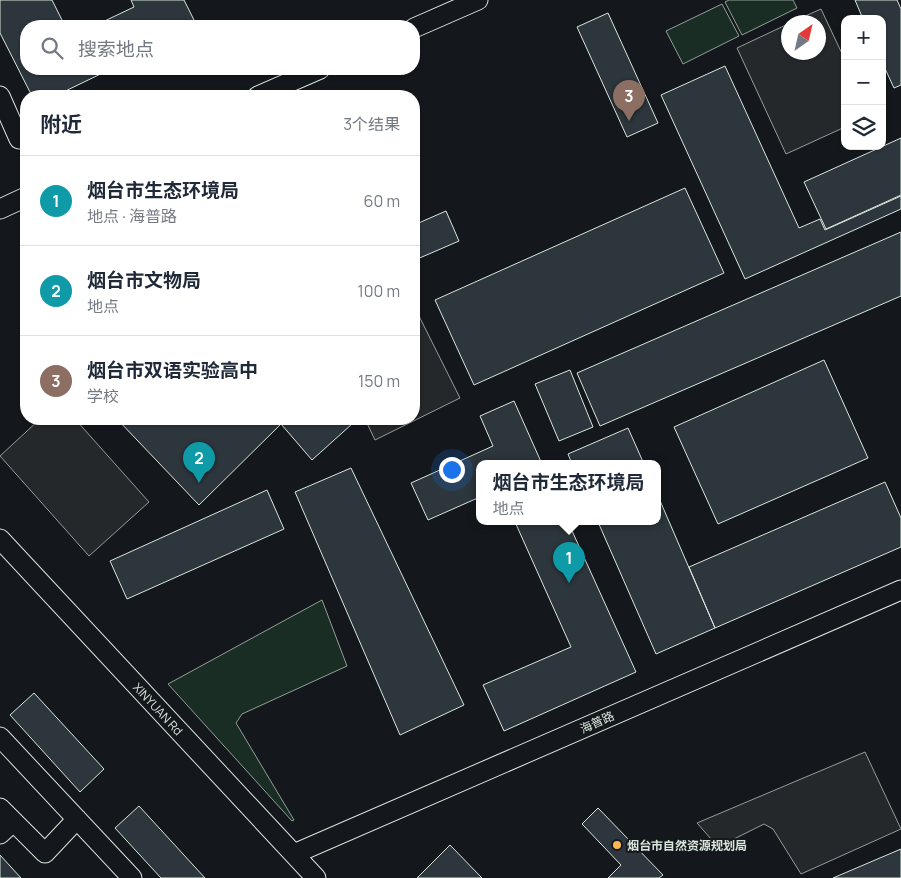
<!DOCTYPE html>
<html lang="zh">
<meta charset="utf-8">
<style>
:root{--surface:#fff;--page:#f6f6f7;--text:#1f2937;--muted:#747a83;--line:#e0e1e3;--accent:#846941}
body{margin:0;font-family:Manrope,"Noto Sans SC",sans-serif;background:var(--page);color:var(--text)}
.controls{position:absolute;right:15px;top:15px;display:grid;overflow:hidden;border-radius:10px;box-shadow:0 1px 4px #0004}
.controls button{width:45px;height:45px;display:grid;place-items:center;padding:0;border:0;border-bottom:1px solid var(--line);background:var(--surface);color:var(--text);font:25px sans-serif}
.compass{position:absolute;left:781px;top:15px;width:45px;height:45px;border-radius:50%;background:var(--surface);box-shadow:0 1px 4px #0004;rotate:34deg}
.you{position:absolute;left:451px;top:469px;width:18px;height:18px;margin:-12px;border:4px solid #fff;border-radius:50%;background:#1a73e8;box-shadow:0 0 0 8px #1a73e833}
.badge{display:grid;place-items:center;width:32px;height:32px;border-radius:50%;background:var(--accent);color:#fff;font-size:16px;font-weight:700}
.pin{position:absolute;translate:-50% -41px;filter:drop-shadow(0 1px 2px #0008)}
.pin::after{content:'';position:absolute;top:26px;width:18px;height:15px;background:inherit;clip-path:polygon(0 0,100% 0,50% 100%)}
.popup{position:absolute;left:476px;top:460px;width:185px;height:65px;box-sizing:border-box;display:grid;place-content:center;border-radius:10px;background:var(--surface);filter:drop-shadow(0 1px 4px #0005);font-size:16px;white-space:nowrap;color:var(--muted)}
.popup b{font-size:19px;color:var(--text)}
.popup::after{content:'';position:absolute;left:50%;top:100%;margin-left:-10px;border:10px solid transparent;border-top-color:var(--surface)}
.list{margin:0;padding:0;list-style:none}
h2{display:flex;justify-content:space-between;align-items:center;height:65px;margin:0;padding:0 20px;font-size:21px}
h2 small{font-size:16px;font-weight:400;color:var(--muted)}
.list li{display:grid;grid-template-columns:32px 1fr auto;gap:15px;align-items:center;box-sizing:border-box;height:90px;padding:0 20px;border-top:1px solid var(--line)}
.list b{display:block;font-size:19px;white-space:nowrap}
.list p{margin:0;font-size:16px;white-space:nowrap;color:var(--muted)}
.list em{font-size:16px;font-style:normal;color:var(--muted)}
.icon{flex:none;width:28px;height:28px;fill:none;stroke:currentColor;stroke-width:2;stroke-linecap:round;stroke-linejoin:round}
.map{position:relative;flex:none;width:901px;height:878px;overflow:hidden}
.search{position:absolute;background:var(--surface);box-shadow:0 1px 4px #0004;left:20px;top:20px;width:400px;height:55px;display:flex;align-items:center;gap:12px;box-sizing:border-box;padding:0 18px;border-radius:20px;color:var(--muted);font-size:19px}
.panel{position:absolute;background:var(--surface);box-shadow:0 1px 4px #0004;left:20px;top:90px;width:400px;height:335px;border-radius:20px}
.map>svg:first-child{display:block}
.green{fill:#1a2d24;stroke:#939e99}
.parking{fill:#24282b;stroke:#939e99}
.building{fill:#2c363c;stroke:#d8e6dc}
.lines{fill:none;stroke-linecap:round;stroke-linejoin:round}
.minor-casing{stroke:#d8e6dc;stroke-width:21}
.minor{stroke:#14181c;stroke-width:19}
.poi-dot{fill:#ffb74d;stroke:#14181c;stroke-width:2}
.labels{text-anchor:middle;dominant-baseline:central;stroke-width:4;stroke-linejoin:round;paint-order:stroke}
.street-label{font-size:12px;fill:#d8e6dc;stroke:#14181c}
.poi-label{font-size:12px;font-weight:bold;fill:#d8e6dc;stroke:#14181c;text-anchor:start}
</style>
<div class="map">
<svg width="901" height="878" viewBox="0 0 901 878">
<rect width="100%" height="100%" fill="#14181c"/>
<path class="green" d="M729,0H793L797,8L742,35L725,2Z
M722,4L739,36L683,64L666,31Z
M322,600L347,666L242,714L236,723L294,820L292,821L168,684Z"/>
<path class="parking" d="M821,9L845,60V127L786,154L737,48L788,24V52H818V22H792Z
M419,316L460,398L375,440L365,419H414V319Z
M40,419H75L149,502L89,556L0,456Z
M865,752L901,829L801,874L773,829L764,824L718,847L697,823Z"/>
<path class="building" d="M0,0H52L65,26H26V69H111L55,96H32L0,33Z
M131,0H184L197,26H94L134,7Z
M855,0H897L901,9V85L894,88L882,62V19H863Z
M608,13L658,123L627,137L577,27Z
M725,66L799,228L820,219L825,230L901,196V209L745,279L661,95Z
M901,138V195L826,229L804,182Z
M685,188L724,273L474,385L435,300Z
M446,211L459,241L415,260L414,225Z
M901,232V296L600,426L577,373Z
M824,360L868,458L718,524L674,427Z
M570,370L593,427L559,441L535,384Z
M514,401L542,464H480V497L428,520L411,483L493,446L480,416Z
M117,419H347L352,424L312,460L281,424L199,505Z
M628,428L644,464H572L568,454Z
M351,468L464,705L400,735L295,492Z
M885,482L901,518V547L715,628L689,567Z
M267,490L284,529L127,599L110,561Z
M658,496L715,628L656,654L598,522H658Z
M515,522H568L636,672L504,731L483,685L571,647Z
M34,693L104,769L80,792L10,715Z
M139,806L205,878H161L115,828Z
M598,808L663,875L659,878H608L621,865L582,824Z
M450,845L482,878H417Z
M901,849V878H833Z
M0,855L21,878H0Z"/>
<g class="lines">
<g class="minor-casing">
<path id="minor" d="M414,28L478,0
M0,96L19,139
M258,96L320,69
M0,209L26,197
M0,539L316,878
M0,737L132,878
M0,808L45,853L77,819
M0,834L13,822
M294,854L901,590"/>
</g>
<use href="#minor" class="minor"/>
</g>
<circle class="poi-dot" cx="617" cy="845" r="5"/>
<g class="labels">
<g class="street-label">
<text transform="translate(158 709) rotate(47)">XINYUAN Rd</text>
<text transform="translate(597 722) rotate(-24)">海普路</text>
</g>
<g class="poi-label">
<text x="627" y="845">烟台市自然资源规划局</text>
</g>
</g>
</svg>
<div class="controls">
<button>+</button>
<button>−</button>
<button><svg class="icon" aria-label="layers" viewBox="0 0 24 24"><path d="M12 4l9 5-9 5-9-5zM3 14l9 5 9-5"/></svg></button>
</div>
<svg class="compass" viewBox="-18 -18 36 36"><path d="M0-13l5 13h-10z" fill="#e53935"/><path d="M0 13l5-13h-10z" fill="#747a83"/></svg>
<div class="you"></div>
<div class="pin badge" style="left:569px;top:583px;background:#0f9aa8">1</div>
<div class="popup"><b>烟台市生态环境局</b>地点</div>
<div class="pin badge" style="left:199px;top:483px;background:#0f9aa8">2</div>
<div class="pin badge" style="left:629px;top:121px;background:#8d6e63">3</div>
<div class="search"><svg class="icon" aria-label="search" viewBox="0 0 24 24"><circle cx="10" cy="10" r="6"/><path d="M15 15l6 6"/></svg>搜索地点</div>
<section class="panel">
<h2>附近<small>3个结果</small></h2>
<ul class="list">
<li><span class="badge" style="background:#0f9aa8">1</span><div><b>烟台市生态环境局</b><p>地点 · 海普路</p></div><em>60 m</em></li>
<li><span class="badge" style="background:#0f9aa8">2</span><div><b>烟台市文物局</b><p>地点</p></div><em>100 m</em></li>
<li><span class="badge" style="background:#8d6e63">3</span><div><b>烟台市双语实验高中</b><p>学校</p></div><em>150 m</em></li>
</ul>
</section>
</div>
